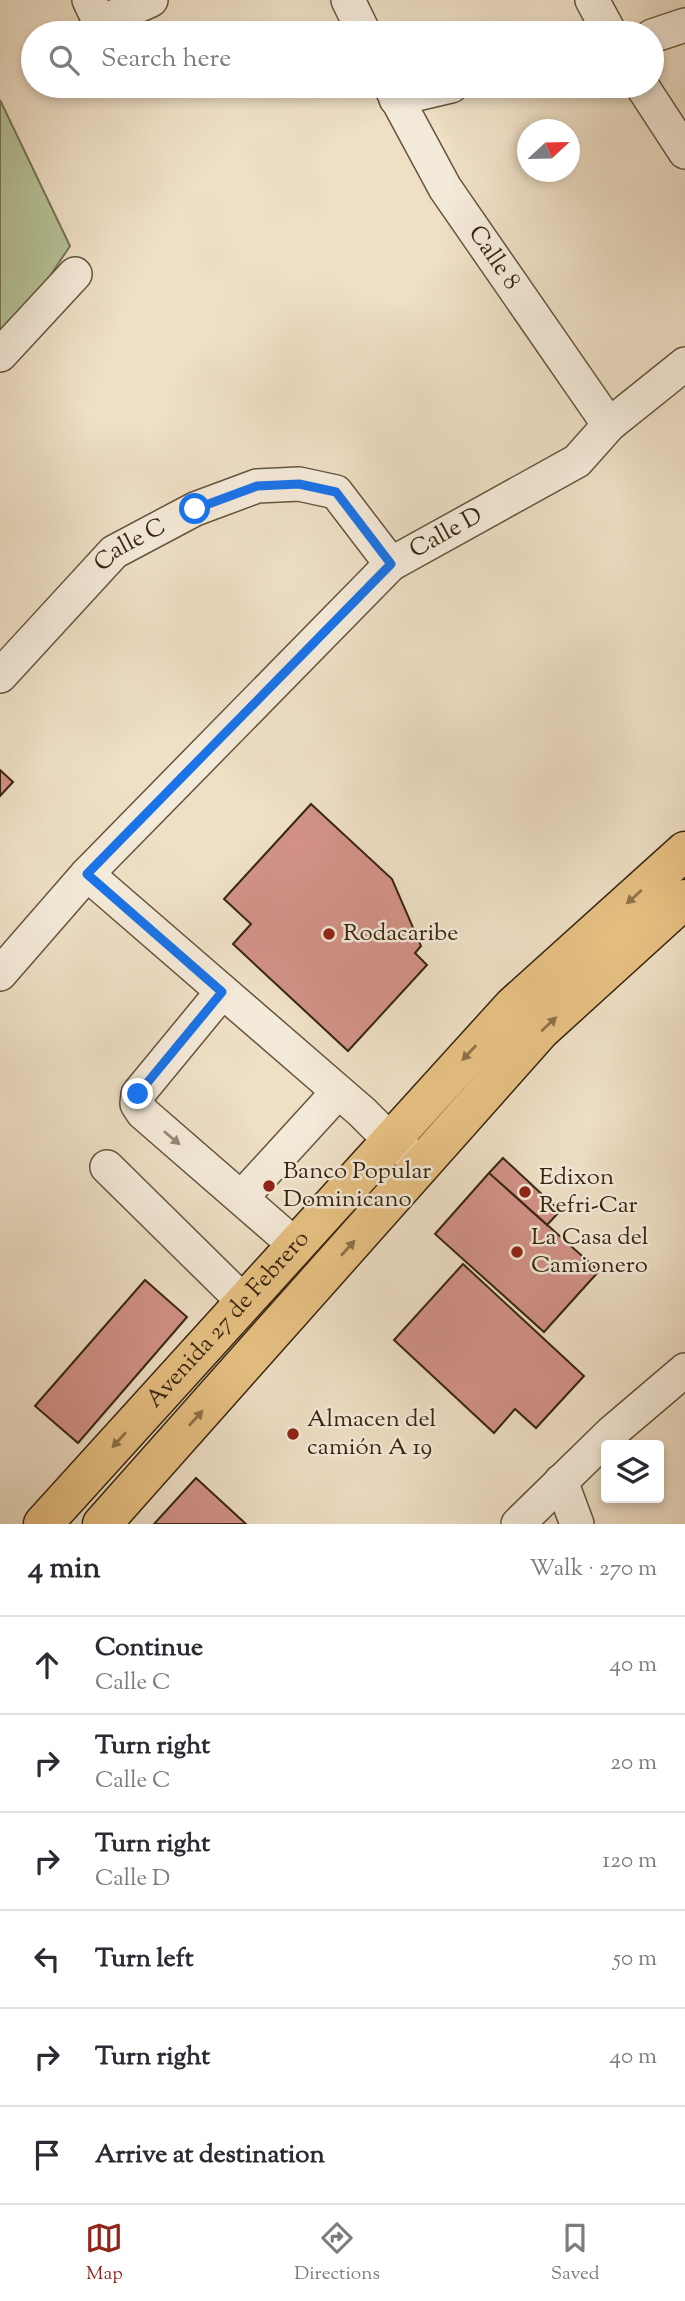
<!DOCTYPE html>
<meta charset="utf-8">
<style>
:root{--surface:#fff;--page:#f2f2f3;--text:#2b2b33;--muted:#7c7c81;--line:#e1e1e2;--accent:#8f2418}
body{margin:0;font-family:"Sorts Mill Goudy",serif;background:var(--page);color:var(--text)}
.controls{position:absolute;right:21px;bottom:21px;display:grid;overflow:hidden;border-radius:7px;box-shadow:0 4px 10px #0003}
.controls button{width:63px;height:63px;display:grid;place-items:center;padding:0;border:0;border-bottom:2px solid var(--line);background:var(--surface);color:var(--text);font:35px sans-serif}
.compass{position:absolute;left:517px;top:119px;width:63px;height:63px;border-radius:50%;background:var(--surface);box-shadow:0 4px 10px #0003;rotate:68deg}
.stop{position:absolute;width:21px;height:21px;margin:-16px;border:5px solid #1a73e8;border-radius:50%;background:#fff}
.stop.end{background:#1a73e8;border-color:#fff;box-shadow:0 2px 7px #0008}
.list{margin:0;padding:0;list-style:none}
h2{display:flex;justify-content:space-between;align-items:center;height:91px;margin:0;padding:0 28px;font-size:30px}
h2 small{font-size:23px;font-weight:400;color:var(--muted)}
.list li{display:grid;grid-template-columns:46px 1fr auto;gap:21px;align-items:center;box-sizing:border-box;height:98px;padding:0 28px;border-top:2px solid var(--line)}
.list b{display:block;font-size:26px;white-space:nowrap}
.list p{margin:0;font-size:23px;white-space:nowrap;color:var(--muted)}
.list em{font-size:23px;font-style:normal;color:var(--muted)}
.icon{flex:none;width:38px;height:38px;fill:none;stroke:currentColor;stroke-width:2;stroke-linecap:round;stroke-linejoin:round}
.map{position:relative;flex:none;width:685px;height:1524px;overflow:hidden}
.search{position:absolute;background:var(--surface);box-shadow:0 4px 10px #0003;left:21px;right:21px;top:21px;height:77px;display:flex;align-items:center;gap:18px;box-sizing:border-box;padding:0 24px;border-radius:38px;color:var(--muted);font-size:26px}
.sheet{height:679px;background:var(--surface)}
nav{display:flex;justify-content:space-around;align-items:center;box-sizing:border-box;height:98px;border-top:2px solid var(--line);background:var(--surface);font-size:19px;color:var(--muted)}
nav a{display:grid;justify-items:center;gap:4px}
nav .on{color:var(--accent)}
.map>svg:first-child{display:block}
.green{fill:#b5c297;stroke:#767454;stroke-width:2}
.building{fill:#d29288;stroke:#372510;stroke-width:2}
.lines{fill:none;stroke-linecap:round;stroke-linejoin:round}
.minor-casing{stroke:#65543d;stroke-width:36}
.major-casing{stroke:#372510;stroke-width:41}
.minor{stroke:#f4ead9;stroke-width:33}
.major{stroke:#e7c082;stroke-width:38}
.oneway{fill:#8f7249}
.oneway2{fill:#968874}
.route{stroke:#1a73e8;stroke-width:9}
.poi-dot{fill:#8f2418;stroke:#f4ead9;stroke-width:2.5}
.labels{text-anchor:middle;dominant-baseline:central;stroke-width:5;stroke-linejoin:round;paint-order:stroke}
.street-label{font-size:24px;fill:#372510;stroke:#f4ead9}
.poi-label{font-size:24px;fill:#372510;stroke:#f4ead9;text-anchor:start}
</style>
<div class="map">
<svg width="685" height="1524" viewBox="0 0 685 1524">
<rect width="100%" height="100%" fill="#eedfc5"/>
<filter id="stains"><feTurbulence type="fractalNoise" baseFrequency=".00286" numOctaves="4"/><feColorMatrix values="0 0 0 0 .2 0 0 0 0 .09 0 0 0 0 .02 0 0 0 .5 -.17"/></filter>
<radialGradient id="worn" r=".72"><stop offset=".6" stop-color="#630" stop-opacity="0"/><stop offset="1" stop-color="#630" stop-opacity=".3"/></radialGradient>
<path class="green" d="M0,100L70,246L40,291L0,334Z"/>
<path class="building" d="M0,770L13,782L0,796Z
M311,804L392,879L421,946L415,953L427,965L348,1051L233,944L251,924L224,899Z
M503,1158L560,1211L547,1225L489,1173Z
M489,1173L599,1271L544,1332L435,1234Z
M463,1264L584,1376L536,1428L515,1409L494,1433L394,1340Z
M145,1280L187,1317L78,1443L35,1406Z
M196,1478L246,1524H154Z"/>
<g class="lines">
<g class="minor-casing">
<g id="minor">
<path d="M89,0L100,23L151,0"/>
<path d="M348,0L364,33"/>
<path d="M592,0L610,33"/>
<path d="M652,36L685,25"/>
<path id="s1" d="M390,86L445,188L609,425"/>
<path d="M642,86L685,152"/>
<path d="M396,99L451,86"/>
<path d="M0,355L75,274"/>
<path id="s2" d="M0,676L114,552L195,509L257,486L299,484L336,492L391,564"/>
<path d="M87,874L362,1112L390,1140L412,1156"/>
<path id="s3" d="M0,974L87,874L391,564L577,461L609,425L685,364"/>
<path d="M222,992L138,1094L137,1104L143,1113L295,1245"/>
<path d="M107,1167L244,1302"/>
<path d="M242,1197L338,1092"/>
<path d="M561,1481L577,1524"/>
<path d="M518,1524L611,1433L685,1370"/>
</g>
</g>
<g class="major-casing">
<g id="major">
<path id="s4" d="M43,1524L513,1006L685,851"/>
<path d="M102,1524L541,1030L685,899"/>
</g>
</g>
<use href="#minor" class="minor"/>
<use href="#major" class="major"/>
</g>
<defs><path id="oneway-solid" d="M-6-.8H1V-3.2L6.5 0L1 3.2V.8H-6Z" transform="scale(1.75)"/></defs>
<g class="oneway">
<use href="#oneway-solid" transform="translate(634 897) rotate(138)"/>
<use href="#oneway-solid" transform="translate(549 1024) rotate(-43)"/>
<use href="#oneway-solid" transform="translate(469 1053) rotate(133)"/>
<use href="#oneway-solid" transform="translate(348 1248) rotate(-48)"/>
<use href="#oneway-solid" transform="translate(196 1418) rotate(-48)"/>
<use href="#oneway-solid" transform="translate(119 1440) rotate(132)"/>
</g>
<use class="oneway2" href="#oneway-solid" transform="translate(172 1138) rotate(40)"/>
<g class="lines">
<path class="route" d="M138,1094L222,992L87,874L391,564L336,492L299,484L257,486L195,509"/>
</g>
<g class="poi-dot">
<circle cx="329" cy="934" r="7"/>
<circle cx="269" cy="1186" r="7"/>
<circle cx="525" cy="1192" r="7"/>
<circle cx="517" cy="1252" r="7"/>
<circle cx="293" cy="1434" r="7"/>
</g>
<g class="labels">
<g class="street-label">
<text stroke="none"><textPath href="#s1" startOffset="201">Calle 8</textPath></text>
<text stroke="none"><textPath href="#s3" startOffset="630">Calle D</textPath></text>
<text stroke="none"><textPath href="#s2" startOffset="186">Calle C</textPath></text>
<text stroke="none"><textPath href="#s4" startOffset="276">Avenida 27 de Febrero</textPath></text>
</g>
<g class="poi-label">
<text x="343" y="934">Rodacaribe</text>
<text x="283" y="1172">Banco Popular<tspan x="283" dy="28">Dominicano</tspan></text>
<text x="539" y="1178">Edixon<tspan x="539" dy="28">Refri-Car</tspan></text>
<text x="531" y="1238">La Casa del<tspan x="531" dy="28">Camionero</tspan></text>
<text x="307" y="1420">Almacen del<tspan x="307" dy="28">camión A 19</tspan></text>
</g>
</g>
<rect width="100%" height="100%" filter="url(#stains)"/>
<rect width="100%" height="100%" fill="url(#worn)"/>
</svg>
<div class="controls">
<button><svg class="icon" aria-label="layers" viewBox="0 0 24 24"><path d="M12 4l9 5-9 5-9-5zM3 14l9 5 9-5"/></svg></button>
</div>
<svg class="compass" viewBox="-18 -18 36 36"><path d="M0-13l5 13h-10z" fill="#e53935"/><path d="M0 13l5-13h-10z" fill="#7c7c81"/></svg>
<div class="stop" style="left:195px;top:509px"></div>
<div class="stop end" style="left:138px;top:1094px"></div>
<div class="search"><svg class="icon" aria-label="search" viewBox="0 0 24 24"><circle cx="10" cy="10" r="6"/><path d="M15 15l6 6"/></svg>Search here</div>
</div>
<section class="sheet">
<h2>4 min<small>Walk · 270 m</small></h2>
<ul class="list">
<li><svg class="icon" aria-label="ahead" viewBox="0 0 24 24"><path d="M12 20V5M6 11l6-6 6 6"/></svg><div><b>Continue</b><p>Calle C</p></div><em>40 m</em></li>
<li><svg class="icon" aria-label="right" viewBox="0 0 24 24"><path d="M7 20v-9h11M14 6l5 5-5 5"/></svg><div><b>Turn right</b><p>Calle C</p></div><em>20 m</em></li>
<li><svg class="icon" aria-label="right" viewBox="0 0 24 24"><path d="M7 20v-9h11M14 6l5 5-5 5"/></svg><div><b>Turn right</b><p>Calle D</p></div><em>120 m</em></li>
<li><svg class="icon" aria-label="left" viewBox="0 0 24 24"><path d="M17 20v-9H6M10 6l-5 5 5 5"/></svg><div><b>Turn left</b></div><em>50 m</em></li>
<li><svg class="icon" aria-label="right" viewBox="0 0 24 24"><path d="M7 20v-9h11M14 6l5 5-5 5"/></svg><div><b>Turn right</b></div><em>40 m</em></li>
<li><svg class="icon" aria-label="arrive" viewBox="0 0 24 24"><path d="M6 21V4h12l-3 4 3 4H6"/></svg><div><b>Arrive at destination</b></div></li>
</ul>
</section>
<nav>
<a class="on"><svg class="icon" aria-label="map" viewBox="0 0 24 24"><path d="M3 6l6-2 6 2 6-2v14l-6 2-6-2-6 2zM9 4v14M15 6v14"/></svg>Map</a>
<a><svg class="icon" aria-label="directions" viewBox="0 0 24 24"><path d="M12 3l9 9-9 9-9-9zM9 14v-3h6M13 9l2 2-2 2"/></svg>Directions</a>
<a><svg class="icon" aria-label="saved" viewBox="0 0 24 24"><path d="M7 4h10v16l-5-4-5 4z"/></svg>Saved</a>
</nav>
